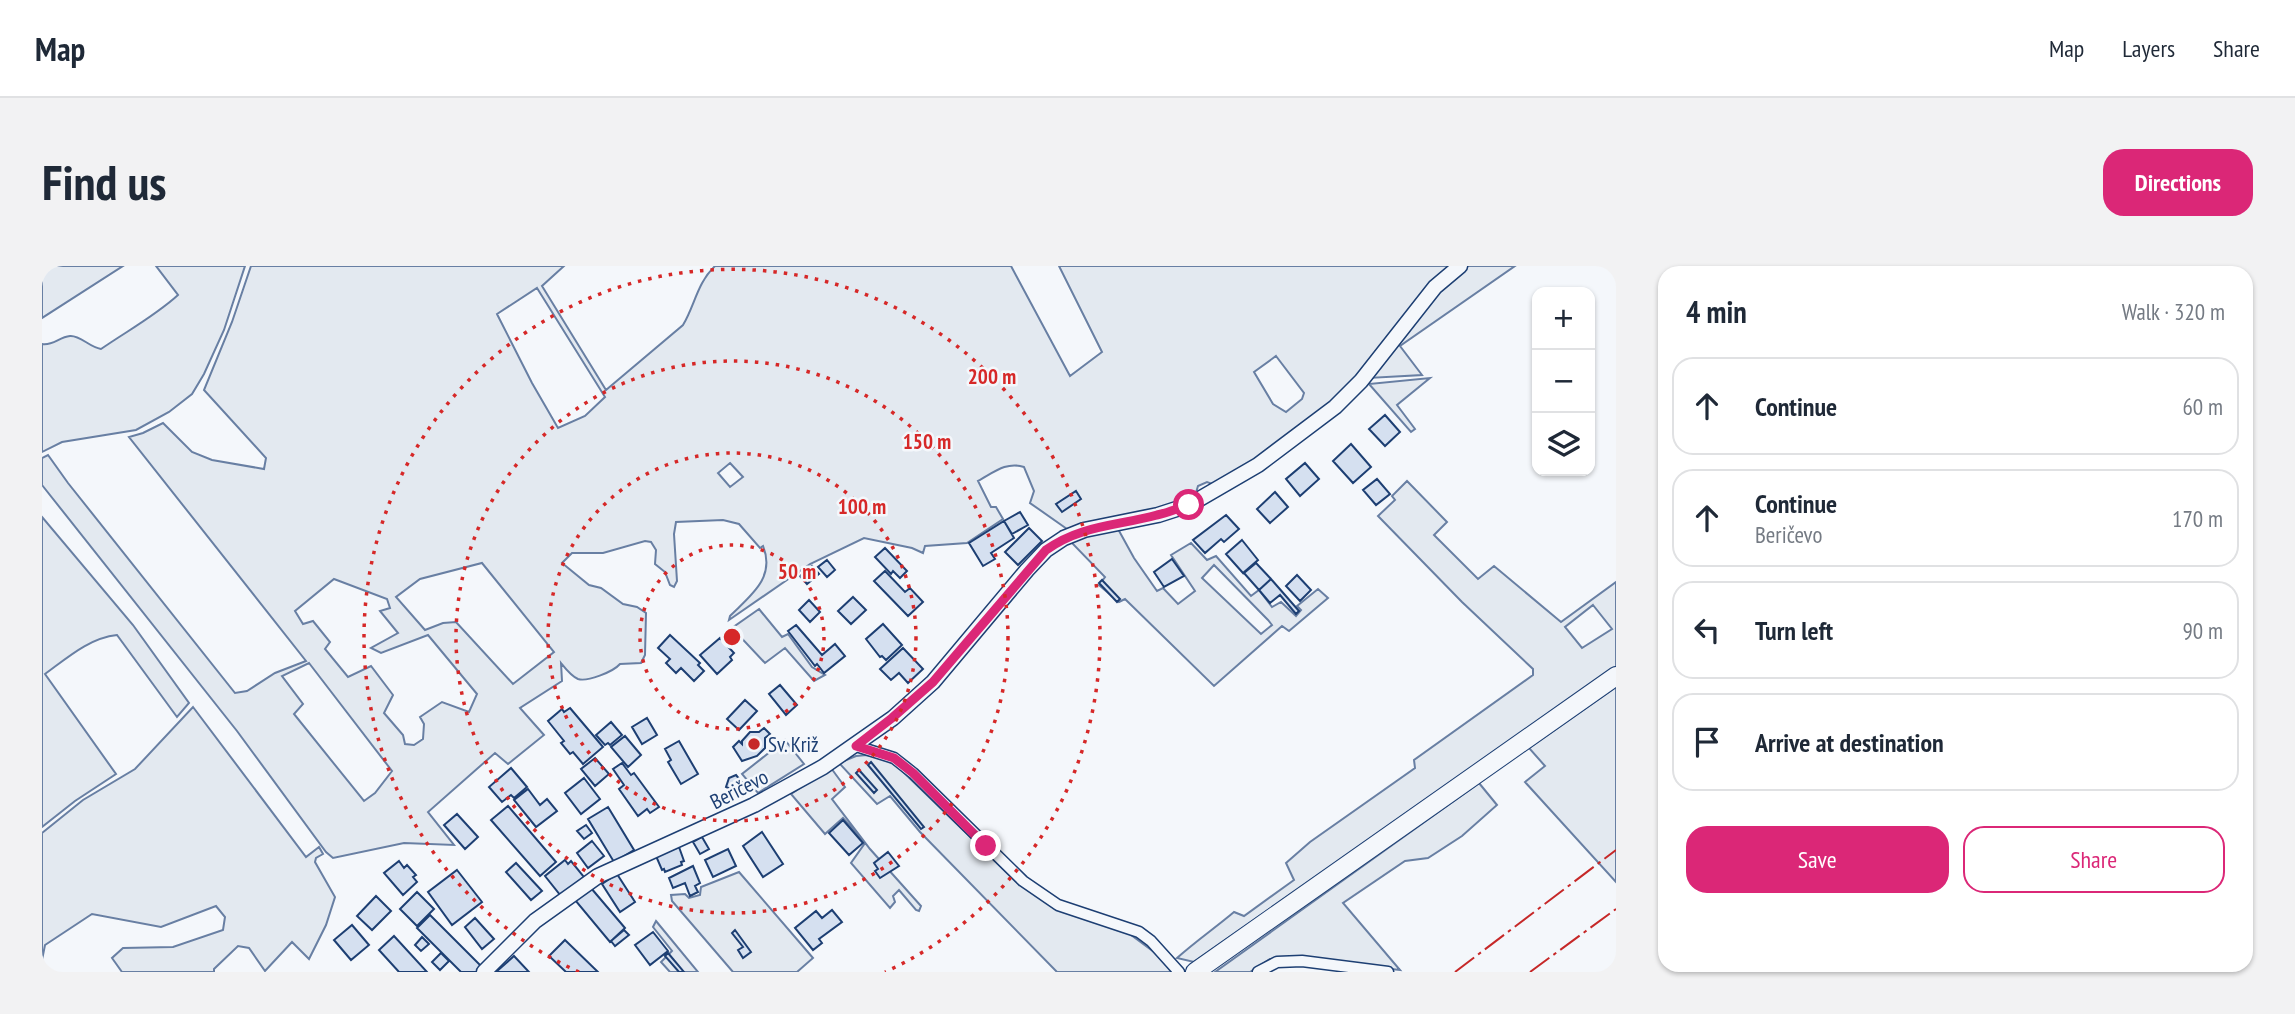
<!DOCTYPE html>
<meta charset="utf-8">
<style>
:root{--surface:#fff;--page:#f2f2f3;--text:#1f2937;--muted:#747a83;--line:#e0e1e3;--accent:#db2777}
body{margin:0;font-family:"PT Sans Narrow",sans-serif;background:var(--page);color:var(--text)}
.controls{position:absolute;right:21px;top:21px;display:grid;overflow:hidden;border-radius:14px;box-shadow:0 2px 5px #0004}
.controls button{width:63px;height:63px;display:grid;place-items:center;padding:0;border:0;border-bottom:2px solid var(--line);background:var(--surface);color:var(--text);font:35px sans-serif}
.stop{position:absolute;width:21px;height:21px;margin:-16px;border:5px solid #db2777;border-radius:50%;background:#fff}
.stop.end{background:#db2777;border-color:#fff;box-shadow:0 2px 7px #0008}
.list{margin:0;padding:0;list-style:none}
h2{display:flex;justify-content:space-between;align-items:center;height:91px;margin:0;padding:0 28px;font-size:30px}
h2 small{font-size:23px;font-weight:400;color:var(--muted)}
.list li{display:grid;grid-template-columns:46px 1fr auto;gap:21px;align-items:center;box-sizing:border-box;height:98px;margin:0 14px 14px;padding:0 14px;border:2px solid var(--line);border-radius:21px}
.list b{display:block;font-size:26px;white-space:nowrap}
.list p{margin:0;font-size:23px;white-space:nowrap;color:var(--muted)}
.list em{font-size:23px;font-style:normal;color:var(--muted)}
.actions{display:flex;gap:14px;padding:21px 28px}
.actions a{flex:1;padding:16px 0;border:2px solid var(--accent);border-radius:21px;text-align:center;font-size:24px;color:var(--accent)}
.actions .main{background:var(--accent);color:#fff}
.icon{flex:none;width:38px;height:38px;fill:none;stroke:currentColor;stroke-width:2;stroke-linecap:round;stroke-linejoin:round}
.map{position:relative;flex:none;width:1574px;height:706px;overflow:hidden;border-radius:21px}
header{display:flex;align-items:center;gap:42px;box-sizing:border-box;height:98px;padding:0 35px;background:var(--surface);border-bottom:2px solid var(--line)}
header strong{font-size:33px}
nav{display:flex;gap:38px;margin-inline-start:auto;font-size:24px}
.intro{display:flex;align-items:center;justify-content:space-between;box-sizing:border-box;height:168px;padding:0 42px}
h1{margin:0;font-size:49px}
.button{padding:18px 32px;border-radius:21px;background:var(--accent);color:#fff;font-size:24px;font-weight:700}
main{display:flex;gap:42px;padding:0 42px}
aside{flex:1;background:var(--surface);border-radius:21px;box-shadow:0 2px 5px #0004}
.map>svg:first-child{display:block}
.green{fill:#e3e9f0;stroke:#687fa3;stroke-width:2;fill-rule:evenodd}
.building{fill:#d5e0f0;stroke:#1d3f73;stroke-width:2}
.lines{fill:none;stroke-linecap:round;stroke-linejoin:round}
.minor-casing{stroke:#1d3f73;stroke-width:13}
.tertiary-casing{stroke:#1d3f73;stroke-width:17}
.primary-casing{stroke:#1d3f73;stroke-width:20}
.minor{stroke:#f4f7fb;stroke-width:10}
.tertiary{stroke:#f4f7fb;stroke-width:14}
.primary{stroke:#f4f7fb;stroke-width:18}
.power{stroke:#c62828;stroke-width:2;stroke-dasharray:24 5 3.5 5;stroke-linecap:butt}
.route{stroke:#db2777;stroke-width:9}
.ring{fill:none;stroke:#d62828;stroke-width:3.5;stroke-dasharray:3.5 7}
.poi-dot{fill:#c62828;stroke:#f4f7fb;stroke-width:2.5}
.labels{text-anchor:middle;dominant-baseline:central;stroke-width:5;stroke-linejoin:round;paint-order:stroke}
.poi-label{font-size:21px;fill:#1d3f73;stroke:#f4f7fb;text-anchor:start}
.street-label{font-size:21px;fill:#1d3f73;stroke:#f4f7fb}
.centre{fill:#d62828;stroke:#f4f7fb;stroke-width:3.5}
.ring-label{font-size:21px;text-anchor:middle;font-weight:bold;fill:#d62828;stroke:#f4f7fb;stroke-width:5;stroke-linejoin:round;paint-order:stroke}
</style>
<header>
<strong>Map</strong>
<nav><a>Map</a><a>Layers</a><a>Share</a></nav>
</header>
<div class="intro"><h1>Find us</h1><a class="button">Directions</a></div>
<main>
<div class="map">
<svg width="1574" height="706" viewBox="0 0 1574 706">
<rect width="100%" height="100%" fill="#f4f7fb"/>
<path class="green" d="M0,0H81L0,52Z
M114,0H203L182,64L162,108L150,128L127,146L94,164L20,176L0,186V78C11,80 17,71 28,70C38,69 47,81 59,83C85,65 113,50 136,29Z
M209,0H522L500,20L564,124L641,59C653,39 655,17 673,0H969L1028,110L1060,86L1017,0H1411L1312,114L1289,137L1199,205L1173,219L1165,216L1156,220L1153,230L1122,243L1025,263L988,237L992,225L982,201C964,195 951,207 936,215L949,241H954L961,253L925,277L883,280L881,287L870,282L822,272L768,298L687,354L688,350C708,330 734,312 721,280L718,282L697,258L681,254L634,256L632,268L635,315L632,321L628,319L623,306L613,298L614,284L609,276L603,275L561,287H530L520,297L547,319L559,322L581,338L595,341L604,347L603,389L599,397L578,398C571,406 545,416 536,413C529,410 523,402 519,397L520,415L478,442L502,469L466,498L453,487L386,546L412,579L362,577L291,592L284,586L195,465L0,219V192L6,189L26,217L193,427L205,425L233,407L264,395L87,171L101,167L121,157L150,186L170,194L222,203L224,192L162,124L190,56ZM495,22L563,131L543,150L516,162L490,117L455,48ZM1234,90L1262,127L1260,133L1244,146L1231,138L1212,106ZM688,197L701,211L688,221L676,207ZM440,297L512,386L471,418L414,356L401,357L383,364L354,331L378,313ZM292,313L345,333L348,342L338,345L356,367L329,382L339,387L386,369L435,428L427,446L400,436L378,451L382,458L381,473L372,479L363,478L361,469L342,447L351,429L329,400L306,411L283,383L288,376L271,355L261,358L253,345ZM267,397L350,505L333,527L322,535L252,448L261,438L240,410Z
M1425,0H1473L1358,80L1380,109L1327,112L1385,37Z
M1388,112L1355,139L1373,163L1369,166L1327,118Z
M1365,215L1405,256L1392,269L1436,313L1452,300L1519,356L1574,316V400L1152,696L1135,692C1154,675 1173,662 1192,646L1202,650L1252,614L1244,597L1268,576L1373,502L1372,494L1491,409V403L1420,336L1336,250L1353,234L1350,230ZM1551,339L1570,363L1540,382L1523,361Z
M0,251L91,359L147,437L135,451L75,369C47,372 25,392 3,408L74,508L33,535L0,561Z
M1076,263L1092,292L1115,325L1121,322L1136,338L1153,325L1129,289L1149,277L1165,294L1174,290L1209,330L1217,324L1230,341L1239,336L1254,350L1259,344L1255,340L1276,323L1286,332L1247,365L1240,360L1172,420L1083,333L1077,336L1057,319L1063,311L1029,276L1051,268ZM1172,299L1226,354L1230,359L1219,368L1160,312Z
M717,343L740,371L746,368L770,401L783,409L772,415L743,382L723,397L690,362Z
M1574,421V616L1483,516L1503,500L1487,482Z
M151,441L264,591L277,581L281,588L274,592L273,596L293,631L284,659L267,693L250,676L223,705L207,682L196,680L172,703V706H80L70,692L81,682L131,681L181,664L183,651L174,640L119,661L50,648L3,679L0,694V567L41,534L93,503Z
M743,474L762,498L716,527L700,508Z
M825,489L842,493L854,499L977,618L1085,666L1112,686L1125,699L1129,706H1015L878,566L848,530L835,538L797,497L814,490Z
M789,502L803,521L790,533L828,583L879,640L877,645L874,644L857,624L851,630L853,636L848,642L809,597L823,577L801,552L783,568L749,528Z
M1437,517L1455,539L1420,570L1386,592L1363,595L1301,637L1358,704L1249,692L1228,693L1208,706H1173Z
M697,606L771,692L755,706H691L630,635L629,629L643,628L647,632L658,629L659,621Z
M614,655L656,706H628L619,696L630,685L611,661Z"/>
<path class="building" d="M1343,149L1358,166L1343,180L1327,163Z
M1309,178L1329,201L1311,217L1291,195Z
M1263,197L1277,213L1258,230L1244,213Z
M1335,213L1348,228L1334,239L1321,224Z
M1034,225L1039,233L1020,246L1014,238Z
M1233,226L1246,241L1228,257L1215,243Z
M978,246L986,259L970,268L962,255Z
M1184,249L1197,263L1182,276L1179,273L1163,287L1151,274Z
M962,255L972,272L949,287L953,293L941,300L927,277Z
M987,262L1000,275L976,299L963,286Z
M1200,274L1216,294L1201,307L1184,288Z
M843,282L865,305L858,312L851,305L849,308L833,291Z
M1130,293L1142,310L1122,321L1112,306Z
M785,294L793,304L785,311L776,301Z
M1214,297L1229,313L1217,324L1202,307Z
M770,300L777,308L765,318L758,310Z
M843,305L863,326L868,322L881,336L866,350L832,315Z
M1255,309L1269,324L1258,335L1244,320Z
M1229,313L1257,345L1254,348L1238,329L1228,337L1217,324Z
M1060,314L1078,333L1075,336L1057,317Z
M811,331L824,344L809,358L796,345Z
M767,334L778,346L768,356L757,344Z
M841,358L860,379L844,394L840,390L838,391L824,373Z
M754,359L780,389L793,378L803,390L782,407L775,398L773,400L746,365Z
M628,369L658,397L656,399L662,405L652,415L639,402L634,407L624,397L628,393L616,382Z
M678,372L692,387L688,391L690,394L675,408L658,389Z
M861,382L881,403L866,417L857,407L849,414L838,403Z
M738,419L755,439L744,449L727,428Z
M703,434L715,445L697,464L685,453Z
M528,442L561,481L541,498L531,486L528,488L519,477L522,475L506,455L520,443L522,446Z
M605,452L615,469L600,478L590,461Z
M569,456L580,469L568,479L566,477L563,479L554,469Z
M722,462L728,468L723,472V482L715,490L700,495L691,481L697,475L700,478V475L708,466H717Z
M583,470L599,489L586,501L569,481Z
M637,475L656,508L639,518L626,496L629,494L623,483Z
M553,492L567,508L553,520L539,503Z
M829,496L882,561L879,563L826,499Z
M580,497L589,509L592,507L617,541L608,547L605,543L596,550L577,523L582,519L571,503Z
M469,502L485,521L472,532L469,529L460,536L447,521Z
M817,504L835,524L832,527L814,507Z
M694,509L707,525L699,531L693,525L684,521L687,512Z
M542,512L558,533L539,548L523,527Z
M486,523L498,539L505,533L515,545L494,561L472,534Z
M466,540L514,596L498,610L449,554Z
M566,541L592,584L572,596L546,553Z
M415,548L436,571L423,583L402,559Z
M801,554L821,577L807,589L787,567Z
M544,559L550,567L542,573L535,565Z
M720,566L741,598L721,611L701,580Z
M660,571L667,583L658,588L651,576Z
M550,575L562,590L546,602L535,587Z
M637,581L642,595L639,596L640,599L623,606L622,603L620,604L614,590Z
M686,583L694,600L671,611L663,594Z
M846,586L857,600L838,612L833,605L836,603L832,597Z
M523,594L526,598L529,595L542,611L519,630L503,610Z
M357,595L362,602L365,599L374,609L371,611L375,616L361,629L342,607Z
M474,597L500,625L489,634L464,606Z
M651,600L658,617L653,620L656,626L648,630L643,617L631,622L627,612Z
M415,604L440,636L410,659L386,626Z
M575,608L593,636L578,646L560,618Z
M549,622L583,662L568,676L533,634Z
M375,626L392,643L375,660L358,643Z
M334,630L349,645L330,664L315,650Z
M790,644L800,656L777,673L780,677L771,684L753,662L774,645L780,652Z
M388,649L441,702L437,706H419L375,662Z
M433,652L452,673L440,683L423,661Z
M310,659L327,679L309,694L292,674Z
M582,664L587,669L573,680L569,675Z
M693,664L709,686L701,692L696,684L701,681L690,667Z
M611,666L626,685L608,699L593,679Z
M352,670L385,706H357L337,684Z
M380,671L387,678L379,685L373,679Z
M523,674L556,706H524L507,690Z
M399,687L407,695L398,704L390,696Z
M626,687L642,706H637L623,690Z
M472,690L487,706H454Z"/>
<g class="lines">
<g class="minor-casing">
<path id="minor" d="M814,480L852,492L871,507L981,615L1016,639L1097,666L1109,675L1137,706
M1216,706L1235,696L1260,695L1346,706"/>
</g>
<g class="tertiary-casing">
<path id="tertiary" d="M442,706L493,655L556,610L712,539L781,501L851,452L891,416L985,304L1004,284L1022,272L1042,264L1116,249L1147,239L1216,199L1293,141L1319,115L1393,21L1418,0"/>
</g>
<g class="primary-casing">
<path id="primary" d="M1153,706L1574,410"/>
</g>
<use href="#minor" class="minor"/>
<use href="#tertiary" class="tertiary"/>
<use href="#primary" class="primary"/>
<path class="power" d="M1413,706L1574,584
M1488,706L1574,643"/>
</g>
<g class="lines">
<path class="route" d="M944,580L871,507L852,492L814,480L850,452L891,416L1004,284C1039,259 1075,260 1115,249C1126,247 1136,242 1147,239"/>
</g>
<g class="ring">
<circle cx="690" cy="371" r="92"/>
<circle cx="690" cy="371" r="184"/>
<circle cx="690" cy="371" r="276"/>
<path d="M537 706A368 368 0 1 1 843 706"/>
</g>
<circle class="poi-dot" cx="712" cy="478" r="7"/>
<g class="labels">
<g class="poi-label">
<text x="726" y="478">Sv. Križ</text>
</g>
<g class="street-label">
<text transform="translate(697 523) rotate(-27)">Beričevo</text>
</g>
</g>
<circle cx="690" cy="371" r="10" class="centre"/>
<g class="ring-label">
<text x="950" y="118">200 m</text>
<text x="885" y="183">150 m</text>
<text x="820" y="248">100 m</text>
<text x="755" y="313">50 m</text>
</g>
</svg>
<div class="controls">
<button>+</button>
<button>−</button>
<button><svg class="icon" aria-label="layers" viewBox="0 0 24 24"><path d="M12 4l9 5-9 5-9-5zM3 14l9 5 9-5"/></svg></button>
</div>
<div class="stop" style="left:1147px;top:239px"></div>
<div class="stop end" style="left:944px;top:580px"></div>
</div>
<aside>
<h2>4 min<small>Walk · 320 m</small></h2>
<ul class="list">
<li><svg class="icon" aria-label="ahead" viewBox="0 0 24 24"><path d="M12 20V5M6 11l6-6 6 6"/></svg><div><b>Continue</b></div><em>60 m</em></li>
<li><svg class="icon" aria-label="ahead" viewBox="0 0 24 24"><path d="M12 20V5M6 11l6-6 6 6"/></svg><div><b>Continue</b><p>Beričevo</p></div><em>170 m</em></li>
<li><svg class="icon" aria-label="left" viewBox="0 0 24 24"><path d="M17 20v-9H6M10 6l-5 5 5 5"/></svg><div><b>Turn left</b></div><em>90 m</em></li>
<li><svg class="icon" aria-label="arrive" viewBox="0 0 24 24"><path d="M6 21V4h12l-3 4 3 4H6"/></svg><div><b>Arrive at destination</b></div></li>
</ul>
<div class="actions"><a class="main">Save</a><a>Share</a></div>
</aside>
</main>
